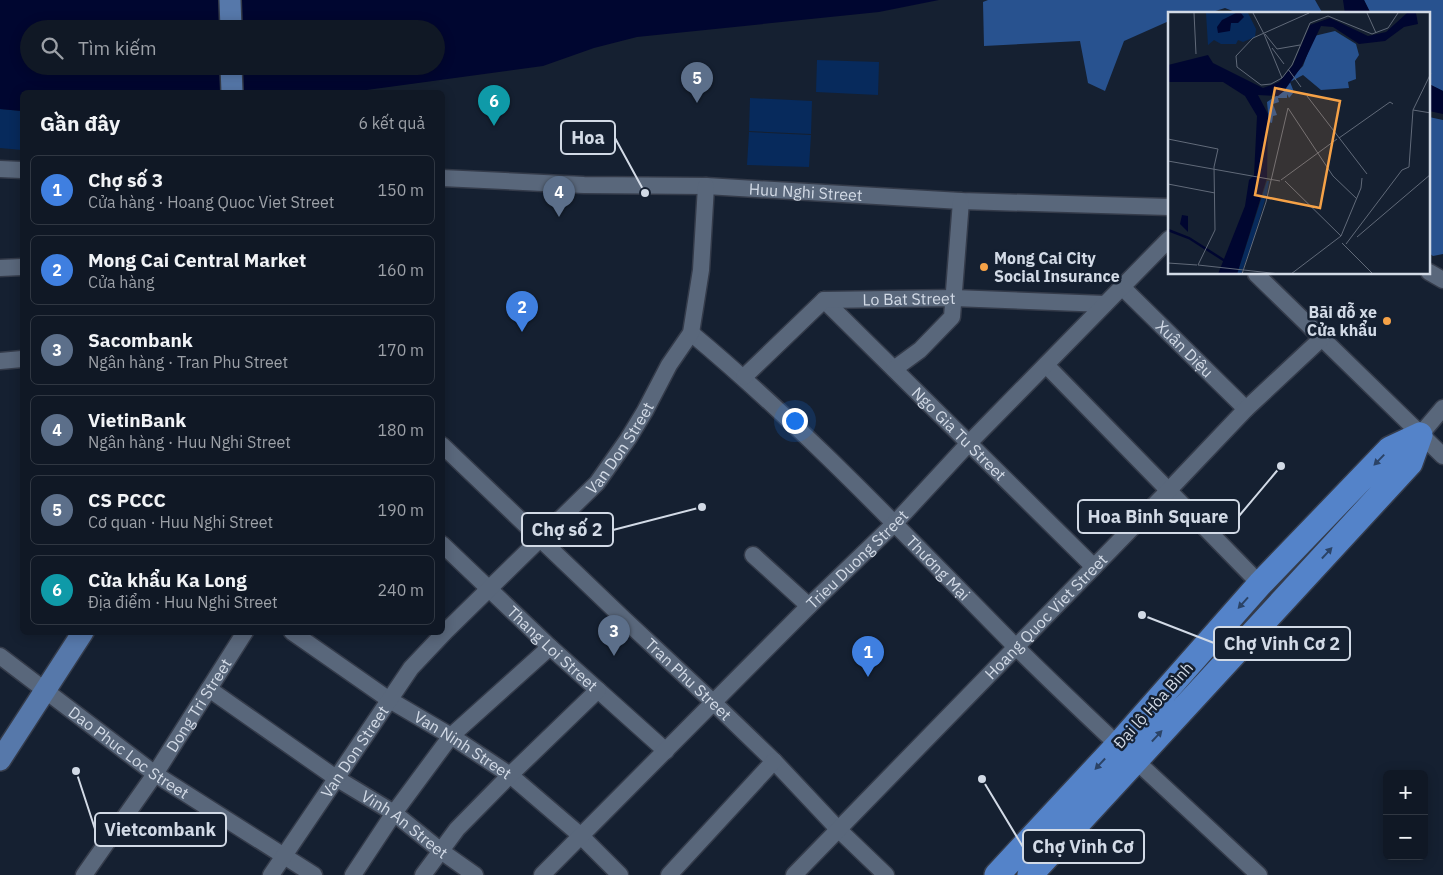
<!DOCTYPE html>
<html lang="vi">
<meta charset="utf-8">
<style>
:root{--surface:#101825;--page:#19212d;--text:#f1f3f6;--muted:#9ca0a7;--line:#303742;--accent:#2563eb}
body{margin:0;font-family:"IBM Plex Sans",sans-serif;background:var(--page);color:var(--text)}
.controls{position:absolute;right:15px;bottom:15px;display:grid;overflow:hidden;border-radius:8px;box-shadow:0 2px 12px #0003}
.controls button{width:45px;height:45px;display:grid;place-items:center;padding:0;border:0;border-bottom:1px solid var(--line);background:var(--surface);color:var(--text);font:25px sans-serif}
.you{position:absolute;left:794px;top:420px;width:18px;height:18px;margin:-12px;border:4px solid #fff;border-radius:50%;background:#1a73e8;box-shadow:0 0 0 8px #1a73e833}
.badge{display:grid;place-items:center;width:32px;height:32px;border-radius:50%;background:var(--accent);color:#fff;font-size:16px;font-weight:700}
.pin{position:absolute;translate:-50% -41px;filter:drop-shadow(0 1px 2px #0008)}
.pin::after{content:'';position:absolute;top:26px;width:18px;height:15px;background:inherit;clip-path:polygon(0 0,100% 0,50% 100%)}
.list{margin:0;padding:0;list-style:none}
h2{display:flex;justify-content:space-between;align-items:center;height:65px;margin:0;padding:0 20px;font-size:21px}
h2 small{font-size:16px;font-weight:400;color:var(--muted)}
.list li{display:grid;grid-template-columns:32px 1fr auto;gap:15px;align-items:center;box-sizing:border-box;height:70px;margin:0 10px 10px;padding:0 10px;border:1px solid var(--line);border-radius:8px}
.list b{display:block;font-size:19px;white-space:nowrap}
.list p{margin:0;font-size:16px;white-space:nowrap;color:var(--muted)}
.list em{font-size:16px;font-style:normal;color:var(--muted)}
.icon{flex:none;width:28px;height:28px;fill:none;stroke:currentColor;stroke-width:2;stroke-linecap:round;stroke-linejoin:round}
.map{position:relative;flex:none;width:1443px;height:875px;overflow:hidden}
.search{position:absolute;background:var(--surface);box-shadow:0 2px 12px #0003;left:20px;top:20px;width:425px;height:55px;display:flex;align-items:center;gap:12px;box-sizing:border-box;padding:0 18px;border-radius:28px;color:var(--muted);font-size:19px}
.panel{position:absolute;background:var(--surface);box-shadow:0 2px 12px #0003;left:20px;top:90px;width:425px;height:545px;border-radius:8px}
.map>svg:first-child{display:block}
.green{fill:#072a5c}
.forest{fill:#28528f}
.water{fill:#000630;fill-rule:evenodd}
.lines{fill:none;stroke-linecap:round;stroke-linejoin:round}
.minor-casing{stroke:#343b4a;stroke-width:19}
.major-casing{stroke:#343b4a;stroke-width:24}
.highway-casing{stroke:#343b4a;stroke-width:28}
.minor{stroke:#59677b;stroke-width:16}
.major{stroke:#5678aa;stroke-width:21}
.highway{stroke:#5483c9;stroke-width:25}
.oneway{fill:#2b4366}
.poi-dot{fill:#f6a247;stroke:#152031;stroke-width:2}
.labels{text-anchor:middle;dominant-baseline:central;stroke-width:5;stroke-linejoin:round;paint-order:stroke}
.street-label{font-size:16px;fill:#d2dae6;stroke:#152031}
.poi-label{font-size:16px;font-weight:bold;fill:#d2dae6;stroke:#152031;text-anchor:start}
.inset-river{fill:none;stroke:#000630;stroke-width:2.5}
.inset-road{fill:none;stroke:#616a79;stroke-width:1}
.view{fill:#f6a247;fill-opacity:0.15;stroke:#f6a247;stroke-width:2.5}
.inset-edge{fill:none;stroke:#d2dae6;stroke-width:2.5}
.leader{fill:none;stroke:#d2dae6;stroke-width:2}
.callout-dot{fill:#d2dae6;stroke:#152031;stroke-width:2}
.callout{fill:#152031;stroke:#d2dae6;stroke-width:2}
.callout-label{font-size:18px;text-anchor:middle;font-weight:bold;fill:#d2dae6}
</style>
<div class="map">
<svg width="1443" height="875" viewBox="0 0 1443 875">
<rect width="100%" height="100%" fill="#152031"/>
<path class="green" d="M817,60L879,62L878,95L816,92Z
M750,98L812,101L811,134L749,131Z
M0,109L22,111V150L0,148Z
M749,132L811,135L809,167L747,165Z"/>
<path class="forest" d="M988,0H1315L1323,14H1240L1225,8L1206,14H1169V21L1124,41L1105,91L1088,83L1080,41L984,46L983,2Z
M1364,0H1443V91L1429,84V14H1371Z
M1429,117L1443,120V254L1433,256L1429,253Z"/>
<path class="water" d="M0,0H939L879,12L637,37L594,48L543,66L352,92H22V111L0,109ZM29,29H436V66H29Z
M1343,0H1364L1371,14H1345Z
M1429,84L1443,91V114L1429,111Z"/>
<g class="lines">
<g class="minor-casing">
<g id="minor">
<path d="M0,169L22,170"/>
<path id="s1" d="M442,178L584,185L706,186L961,201L1169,207"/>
<path d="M0,268L22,267"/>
<path d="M1429,272L1443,280"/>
<path d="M1256,274L1443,456"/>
<path id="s2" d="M1122,287L1246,409"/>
<path id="s3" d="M824,300L1094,567"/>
<path id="s4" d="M691,333C806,429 909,539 1014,645C1048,679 1083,712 1118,745"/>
<path d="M0,361L22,359"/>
<path d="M1046,365L1260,584"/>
<path d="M894,369L920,350L952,317L961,201"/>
<path id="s5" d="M744,377L824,300L954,298L1105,304"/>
<path d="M1420,435L1443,408"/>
<path id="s6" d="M442,445L624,619L714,703L774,761L838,829L886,875"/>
<path id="s7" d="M442,544L550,647L666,751"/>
<path d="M753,555L809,606"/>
<path id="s8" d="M292,632L388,699L451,736L510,775L580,835L620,875"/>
<path id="s9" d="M0,656L155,774L314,875"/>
<path id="s10" d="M209,689L336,778L394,813L441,851L475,875"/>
<path d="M1135,760L1259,875"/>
<path id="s11" d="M84,875L155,774L245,632"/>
<path id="s12" d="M271,875L411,668L446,631L597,483L628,439L645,411L669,365L691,333L701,270L706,186"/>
<path d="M353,875L394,813L451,736L550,647"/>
<path d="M423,875L457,829L510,775L598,690"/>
<path id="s13" d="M542,875L809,606L895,523L969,443L1169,239"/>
<path d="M669,875L774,761"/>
<path id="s14" d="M794,875L1168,491L1246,409L1322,338"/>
</g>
</g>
<g class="major-casing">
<path id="major" d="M230,0L231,29
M231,66L232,92
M0,760L83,632"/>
</g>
<g class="highway-casing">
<path id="highway" d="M997,875L1118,745L1260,584L1390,449L1420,435
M1030,875L1410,463L1420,435"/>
</g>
<use href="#minor" class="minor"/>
<use href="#major" class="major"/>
<use href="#highway" class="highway"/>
</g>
<defs><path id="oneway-solid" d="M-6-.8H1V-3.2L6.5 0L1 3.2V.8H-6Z" transform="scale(1.25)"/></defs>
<g class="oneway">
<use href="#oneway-solid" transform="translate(1379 460) rotate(134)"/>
<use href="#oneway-solid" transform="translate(1327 553) rotate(-47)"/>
<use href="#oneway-solid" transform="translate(1243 603) rotate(132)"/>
<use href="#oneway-solid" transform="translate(1157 736) rotate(-47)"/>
<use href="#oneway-solid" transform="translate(1100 764) rotate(133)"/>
</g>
<g class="poi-dot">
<circle cx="984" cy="267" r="5"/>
<circle cx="1387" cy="321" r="5"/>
</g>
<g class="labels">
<g class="street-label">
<text stroke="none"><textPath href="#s1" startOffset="364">Huu Nghi Street</textPath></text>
<text stroke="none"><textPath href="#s5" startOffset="196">Lo Bat Street</textPath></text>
<text stroke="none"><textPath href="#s2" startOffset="88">Xuân Diệu</textPath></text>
<text stroke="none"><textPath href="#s3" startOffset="190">Ngo Gia Tu Street</textPath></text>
<text stroke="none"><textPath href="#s12" startOffset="554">Van Don Street</textPath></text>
<text stroke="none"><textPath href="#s13" startOffset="446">Trieu Duong Street</textPath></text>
<text stroke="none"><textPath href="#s4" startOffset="341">Thương Mại</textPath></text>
<text stroke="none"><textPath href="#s14" startOffset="361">Hoang Quoc Viet Street</textPath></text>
<text stroke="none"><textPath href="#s7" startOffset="152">Thang Loi Street</textPath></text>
<text stroke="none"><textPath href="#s6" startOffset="340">Tran Phu Street</textPath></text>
<text stroke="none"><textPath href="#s11" startOffset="205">Dong Tri Street</textPath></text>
<text transform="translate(1153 705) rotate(-48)">Đại lộ Hòa Bình</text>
<text stroke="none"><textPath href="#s8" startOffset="205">Van Ninh Street</textPath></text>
<text stroke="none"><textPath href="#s12" startOffset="149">Van Don Street</textPath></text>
<text stroke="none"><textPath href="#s9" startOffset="161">Dao Phuc Loc Street</textPath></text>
<text stroke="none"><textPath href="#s10" startOffset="238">Vinh An Street</textPath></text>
</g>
<g class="poi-label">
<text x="994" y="258">Mong Cai City<tspan x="994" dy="18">Social Insurance</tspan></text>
<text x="1377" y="312" text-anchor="end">Bãi đỗ xe<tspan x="1377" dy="18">Cửa khẩu</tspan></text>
</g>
</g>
<g transform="translate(1168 12)">
<rect width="262" height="262" fill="#152031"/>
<path d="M38,1H80L88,17L87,25L75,30L70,28L68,32H53L46,28L40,33ZM99,169H101L99,181L84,232L73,262H69Z" fill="#072a5c"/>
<path d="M167,19L188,32L191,43L187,49L188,67L180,70L181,76L153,78L135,63L122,70L126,80L121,86L119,82V86H110L111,90L105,92L109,103L105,104L104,111L101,110L99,90L116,79L121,68L135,54L146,24Z" fill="#28528f"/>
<path d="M68,1H73L76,5L70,11H63L62,19L50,21L49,15L54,8ZM239,1H248L250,12L236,15L217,29L191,32L165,15L153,14L134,54L116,79L110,84L90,83L100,102L99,166L69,262H50L77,194L81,168L86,163L89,104L77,84L55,70H0V53L40,43L45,51L95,76L111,70L125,53L142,13L162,6L200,24L218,20ZM14,203L20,204V220L12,212Z" fill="#000630"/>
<path class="inset-river" d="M0,218L21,226L57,249"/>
<path class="inset-road" d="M26,1L28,42M85,1L96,22M141,1L85,26L68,44L69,55L93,73L103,72L114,66L124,53L142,11L160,4L204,22L220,16L230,1M199,1L208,21M96,22L114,66M97,22L109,37L132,33M104,36L116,52M120,57L133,75M139,84L199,162M120,96L165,164L189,187M245,98L263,101M171,126L222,90L225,92M0,127L50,137L46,155L47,218L30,253M0,149L112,169M113,168L169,127M117,169L173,224M0,172L47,181M189,225L263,162M174,231L205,262M178,232L234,158L241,155L245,98L263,61M0,251L29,253M30,253L112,262M74,262L98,190L120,96M123,262L173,224L193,176L194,166"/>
<path class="view" d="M107,76L172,89L152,196L87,183Z"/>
<rect width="262" height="262" class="inset-edge"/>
</g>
<path class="leader" d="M645 193L615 138M1281 466L1239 516M702 507L613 530M1142 615L1214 643M76 771L95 829M982 779L1023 847"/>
<g class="callout-dot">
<circle cx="645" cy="193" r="5"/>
<circle cx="1281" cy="466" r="5"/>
<circle cx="702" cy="507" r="5"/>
<circle cx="1142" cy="615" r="5"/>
<circle cx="76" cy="771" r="5"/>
<circle cx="982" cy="779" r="5"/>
</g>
<g class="callout">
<rect x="561" y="121" width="54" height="33" rx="5"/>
<rect x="1078" y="500" width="161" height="33" rx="5"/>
<rect x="522" y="513" width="91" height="33" rx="5"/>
<rect x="1214" y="627" width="136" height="33" rx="5"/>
<rect x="95" y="813" width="131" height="33" rx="5"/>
<rect x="1023" y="830" width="121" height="33" rx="5"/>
</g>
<g class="callout-label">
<text x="588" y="144">Hoa</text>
<text x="1158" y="523">Hoa Binh Square</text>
<text x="567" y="536">Chợ số 2</text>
<text x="1282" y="650">Chợ Vinh Cơ 2</text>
<text x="160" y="836">Vietcombank</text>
<text x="1083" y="853">Chợ Vinh Cơ</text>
</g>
</svg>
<div class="controls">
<button>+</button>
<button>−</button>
</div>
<div class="you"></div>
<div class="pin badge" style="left:868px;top:677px;background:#3f7fe0">1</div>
<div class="pin badge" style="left:522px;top:332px;background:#3f7fe0">2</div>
<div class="pin badge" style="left:614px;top:656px;background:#5c6f8a">3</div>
<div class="pin badge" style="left:559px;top:217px;background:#5c6f8a">4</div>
<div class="pin badge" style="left:697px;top:103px;background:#5c6f8a">5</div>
<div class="pin badge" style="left:494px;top:126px;background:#0f9aa8">6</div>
<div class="search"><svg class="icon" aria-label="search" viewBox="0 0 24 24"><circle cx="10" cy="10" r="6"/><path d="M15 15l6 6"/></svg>Tìm kiếm</div>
<section class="panel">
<h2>Gần đây<small>6 kết quả</small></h2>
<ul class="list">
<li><span class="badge" style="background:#3f7fe0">1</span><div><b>Chợ số 3</b><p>Cửa hàng · Hoang Quoc Viet Street</p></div><em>150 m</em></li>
<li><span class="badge" style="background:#3f7fe0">2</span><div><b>Mong Cai Central Market</b><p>Cửa hàng</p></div><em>160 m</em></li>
<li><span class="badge" style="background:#5c6f8a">3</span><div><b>Sacombank</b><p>Ngân hàng · Tran Phu Street</p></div><em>170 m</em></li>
<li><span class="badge" style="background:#5c6f8a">4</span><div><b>VietinBank</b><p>Ngân hàng · Huu Nghi Street</p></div><em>180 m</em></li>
<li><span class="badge" style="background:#5c6f8a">5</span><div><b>CS PCCC</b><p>Cơ quan · Huu Nghi Street</p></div><em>190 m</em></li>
<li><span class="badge" style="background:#0f9aa8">6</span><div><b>Cửa khẩu Ka Long</b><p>Địa điểm · Huu Nghi Street</p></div><em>240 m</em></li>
</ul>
</section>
</div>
